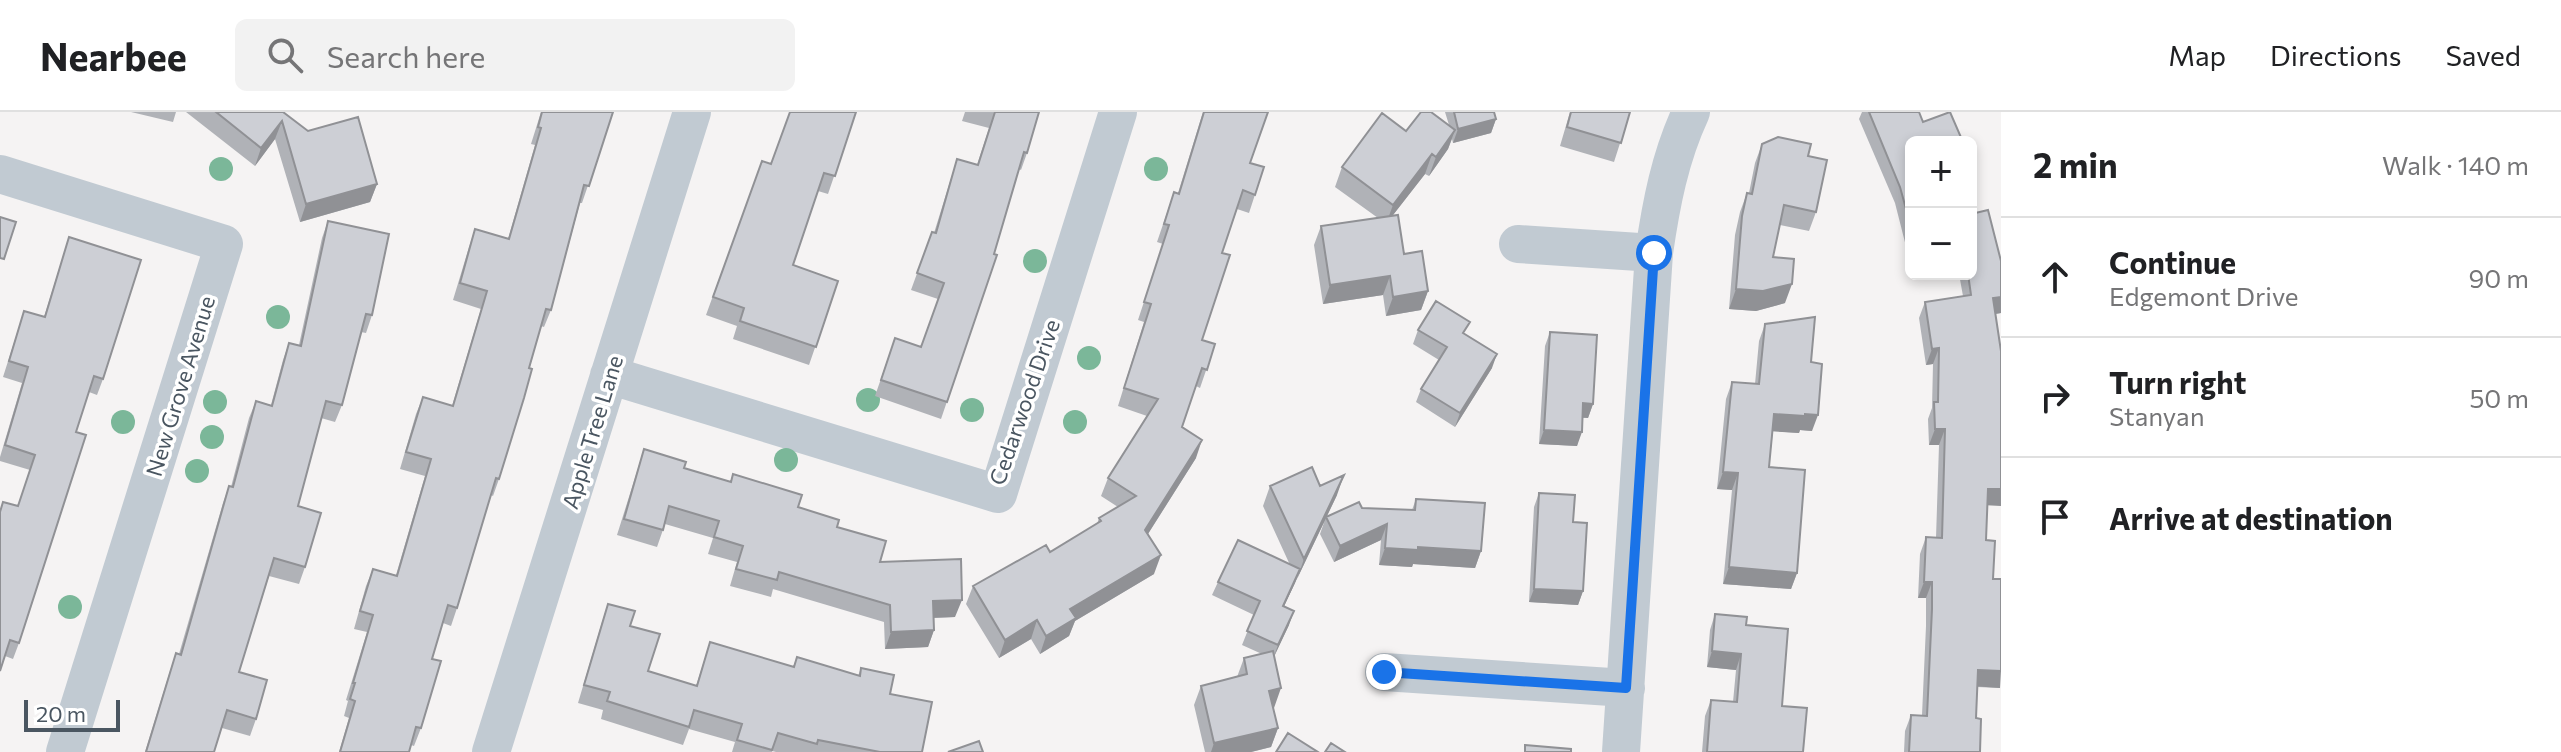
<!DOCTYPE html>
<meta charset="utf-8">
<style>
:root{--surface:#fff;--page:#f2f2f2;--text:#202124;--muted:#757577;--line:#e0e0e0}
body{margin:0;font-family:Commissioner,sans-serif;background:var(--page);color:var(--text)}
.controls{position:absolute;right:24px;top:24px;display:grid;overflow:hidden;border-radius:12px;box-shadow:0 4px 12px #0003}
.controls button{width:72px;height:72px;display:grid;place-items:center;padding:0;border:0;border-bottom:2px solid var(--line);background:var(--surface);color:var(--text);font:40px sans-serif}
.scale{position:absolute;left:24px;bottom:20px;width:96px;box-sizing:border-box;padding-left:8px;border:4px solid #4a5661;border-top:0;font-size:22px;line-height:28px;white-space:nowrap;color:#4a5661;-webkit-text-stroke:6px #fff;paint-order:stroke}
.stop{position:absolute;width:24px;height:24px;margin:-18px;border:6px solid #1a73e8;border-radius:50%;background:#fff}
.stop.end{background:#1a73e8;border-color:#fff;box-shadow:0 2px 8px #0008}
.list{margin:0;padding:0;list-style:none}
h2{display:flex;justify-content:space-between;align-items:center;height:104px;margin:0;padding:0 32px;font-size:34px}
h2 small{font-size:26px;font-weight:400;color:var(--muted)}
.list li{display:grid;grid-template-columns:52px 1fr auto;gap:24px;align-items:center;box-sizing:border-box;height:120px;padding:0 32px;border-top:2px solid var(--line)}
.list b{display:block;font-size:30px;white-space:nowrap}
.list p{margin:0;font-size:26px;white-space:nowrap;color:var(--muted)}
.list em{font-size:26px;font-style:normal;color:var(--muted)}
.icon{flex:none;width:44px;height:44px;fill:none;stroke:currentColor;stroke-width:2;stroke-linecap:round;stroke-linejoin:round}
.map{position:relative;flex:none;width:2001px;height:640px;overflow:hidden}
header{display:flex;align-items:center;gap:48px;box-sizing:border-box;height:112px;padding:0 40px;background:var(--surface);border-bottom:2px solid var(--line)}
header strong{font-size:38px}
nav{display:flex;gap:44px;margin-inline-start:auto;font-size:28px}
.search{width:560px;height:72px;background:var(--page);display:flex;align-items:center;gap:20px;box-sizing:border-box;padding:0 28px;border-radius:12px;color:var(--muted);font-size:30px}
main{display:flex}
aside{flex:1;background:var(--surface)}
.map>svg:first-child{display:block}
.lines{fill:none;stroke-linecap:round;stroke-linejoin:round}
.minor{stroke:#c1cad2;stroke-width:38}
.tree{fill:#7bb799}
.wall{fill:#b0b2b7}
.shaded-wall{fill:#909195}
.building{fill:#cdcfd5;stroke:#909195;stroke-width:2}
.route{stroke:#1a73e8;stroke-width:10}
.labels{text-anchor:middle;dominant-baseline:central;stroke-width:7;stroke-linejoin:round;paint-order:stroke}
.street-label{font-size:22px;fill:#4a5661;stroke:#fff}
</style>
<header>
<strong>Nearbee</strong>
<div class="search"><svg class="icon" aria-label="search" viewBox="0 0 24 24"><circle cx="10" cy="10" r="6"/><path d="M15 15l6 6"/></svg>Search here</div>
<nav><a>Map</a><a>Directions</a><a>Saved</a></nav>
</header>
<main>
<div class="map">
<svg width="2001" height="640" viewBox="0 0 2001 640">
<rect width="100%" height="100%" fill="#f5f3f3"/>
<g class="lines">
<path class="minor" d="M0,62L224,132L65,640
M1518,132L1654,141
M609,263L998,382L1118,0
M1384,560L1626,576
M491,640L692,0
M1621,640L1654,141C1661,92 1670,45 1691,0"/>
</g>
<g class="tree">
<circle cx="221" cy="57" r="12"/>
<circle cx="1156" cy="57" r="12"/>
<circle cx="1035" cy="149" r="12"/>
<circle cx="278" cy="205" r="12"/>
<circle cx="1089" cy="246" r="12"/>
<circle cx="868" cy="288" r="12"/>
<circle cx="215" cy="290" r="12"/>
<circle cx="972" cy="298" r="12"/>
<circle cx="123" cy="310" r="12"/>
<circle cx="1075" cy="310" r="12"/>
<circle cx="212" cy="325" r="12"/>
<circle cx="786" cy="348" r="12"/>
<circle cx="197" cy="359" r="12"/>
<circle cx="70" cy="495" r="12"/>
</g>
<path class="wall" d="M131,0H176L173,10Z
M186,0H283L377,72L370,90L300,110L275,27L255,54Z
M541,0H613L582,91H580L551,198L544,215L541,214L499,367L493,384L491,383L457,496L451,514L443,511L432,547L421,616L414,634L411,633L409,640H339L349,606L344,604L348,589L346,588L367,520L354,517L366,474L373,457L396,463L425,364L400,357L416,302L423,285L452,294L481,197L453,188L469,135L475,117L508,127L535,33L531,32Z
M856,0L828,82L818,79L793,153L838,169L809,253L733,227L737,214L706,203L762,49L771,52Z
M965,0H1039L1027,41L1021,58L1019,57L994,142L997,143L941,307L875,284L895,226L921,235L938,187L911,178L932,120L934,121L957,47L977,53L989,16L962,9Z
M1203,0H1268L1250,51L1264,55L1249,101L1237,97L1222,141L1202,228L1215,232L1200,276L1196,274L1182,315L1196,346L1148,422L1154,462L1075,509L1069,524L1040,542L1031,527L999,546L966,492L973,474L1050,440L1097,412L1099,406L1118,395L1101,384L1108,366L1147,304L1118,294L1144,210L1138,208L1163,132L1157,130L1174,80L1178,81Z
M1445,0H1494L1496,7L1491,21L1453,31L1452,27L1448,37L1429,64L1425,62L1393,103L1404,142L1428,179L1421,198L1386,204L1383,183L1323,192L1314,133L1321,114L1378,106L1335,75L1342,55L1406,19L1449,13Z
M1570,0H1630L1614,50L1560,34Z
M1862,0H1919L1923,10L1911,30V154L1895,91L1859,7Z
M1762,32L1808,44L1816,100L1809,119L1780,113L1773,145L1785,191L1756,199L1729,197L1735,123L1740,100L1747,81H1749L1755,51Z
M328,109L372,203L366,221L361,220L342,293L335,310L321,306L298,394L305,455L299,472L269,464L239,560L256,607L250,624L222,616L214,640H145L170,559L176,541L179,542L223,391L229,374L231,375L249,306L256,289L271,293L283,248L289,231L299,233L322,126Z
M69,125L103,267L97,283L89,280L76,320L19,531L13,547L5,544L18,394L30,358L0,349V345L22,271L3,265L24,199L44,205Z
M1959,162H1971L2001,201L1996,202L1986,428L1993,467L2000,576L1977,575L1976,606L1980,640H1904L1905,619L1911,603H1922L1926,514V486H1918L1920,442L1926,425L1936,426L1939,333H1929L1928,307L1932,296L1933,252L1926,253L1919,206L1925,190L1963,184Z
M1765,212L1811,250L1812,319L1800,318L1799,321L1773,319L1769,355L1797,461L1791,477L1723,472L1732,378L1717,377L1726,287L1732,270L1755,272L1759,229Z
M1418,218L1465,222L1492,256L1455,315L1416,290L1421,277L1439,248L1413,232Z
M1550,220L1593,292L1588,306H1583L1577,334L1539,332L1545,234Z
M644,337L684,356L798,395L837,415L880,450L955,505L934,506V518L928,535L885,537L884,510L773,477L771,485L730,474L737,450L708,442L713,426L665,412L657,435L617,423Z
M1270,374H1320L1337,383L1284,494L1289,513L1274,544V596H1273L1278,616L1271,635L1251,640H1205L1194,593L1201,574L1237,565L1244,546L1262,542L1242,533L1254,503L1212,483L1218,470L1290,453L1263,394Z
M1539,381L1573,410L1583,479L1578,493L1529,490L1534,395Z
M1416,387L1481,439L1475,456L1413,452L1412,455L1379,453L1381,428L1334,450L1320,422L1326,405L1362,396L1412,398Z
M608,492L630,514L648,559L696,574L710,530L793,555L797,545L858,564L861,556L890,582L922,640H776L772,639V640H732L735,630L689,617L683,633L601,607L603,598L578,591L602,510Z
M1715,502L1746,513L1803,640H1702L1705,604L1711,588L1733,590L1736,558L1707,555L1710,518Z"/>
<path class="shaded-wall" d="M1496,7L1491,21L1453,31L1458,17Z
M282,9L275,27L255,54L261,36Z
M1455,18L1448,37L1429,64L1436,45Z
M1432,42L1425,62L1386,112L1393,93Z
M377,72L370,90L300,110L306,92Z
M1390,164L1383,183L1323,192L1330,173Z
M1792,172L1785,191L1756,199L1729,197L1736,177Z
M1428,179L1421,198L1386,204L1393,185Z
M2001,185V201L1987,203L1993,186Z
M1939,236L1933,252L1926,253L1932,237Z
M1497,242L1492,256L1455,315L1460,301Z
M1583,291L1593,292L1588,306L1578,305Z
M1774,302H1805L1818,303L1812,319L1800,318L1799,321L1768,319Z
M1935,317H1945L1939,333H1929Z
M1544,318L1582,320L1577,334L1539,332Z
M1202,328L1196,346L1139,436L1145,418Z
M1723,360L1738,361L1732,378L1717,377Z
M1344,363L1337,383L1297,467L1304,447Z
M1988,377H2001V394L1982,393Z
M1387,412L1381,428L1334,450L1340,434Z
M1418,435L1481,439L1475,456L1413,452L1412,455L1379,453L1385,436Z
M1161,443L1154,462L1075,509L1069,524L1040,542L1046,524L1070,497Z
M1729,455L1797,461L1791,477L1723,472Z
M1300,457L1295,471L1278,507L1283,494Z
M1924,470H1932L1926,486H1918Z
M1534,477L1583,479L1578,493L1529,490Z
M962,488L955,505L927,506L933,489Z
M1294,499L1289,513L1273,547L1278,533Z
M1037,508L1031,527L999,546L1005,528Z
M934,518L928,535L885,537L891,520Z
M1712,539L1741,542L1736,558L1707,555Z
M1978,558L2001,559L2000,576L1972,574Z
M1281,576L1274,596L1262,599L1269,579Z
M1278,616L1271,635L1251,640H1211L1214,631Z"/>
<path class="building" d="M216,0H283L308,19L358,5L377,72L306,92L282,9L261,36Z
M542,0H613L589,74L584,73L551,198L546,197L529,256L532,257L524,286L499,367L496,366L457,496L448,493L432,547L441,549L421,616L416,615L409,640H340L355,589L350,587L355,571H353L373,503L360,499L373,457L397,464L431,347L406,340L423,285L453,294L487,179L460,171L475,117L509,127L541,16L538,15Z
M790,0H856L835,64L824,61L793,153L838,169L816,235L740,209L744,196L713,185L762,49L771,52Z
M995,0H1039L1027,41L1024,40L994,142L997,143L947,290L881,268L895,226L921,235L944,171L917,161L932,120L936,121L957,47L978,53Z
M1204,0H1268L1250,51L1264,55L1255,83L1243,78L1222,141L1230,143L1202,228L1215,232L1207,258L1202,256L1182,315L1202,328L1145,418L1161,443L1070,497L1076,506L1046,524L1037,508L1005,528L973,474L1046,433L1050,440L1101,409L1099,406L1136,384L1108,366L1158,287L1124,276L1151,192L1144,190L1169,113L1164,112L1174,80L1179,82Z
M1421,0H1431L1455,18L1436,45L1432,42L1393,93L1342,55L1382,1L1406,19Z
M1454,0H1494L1496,7L1458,17Z
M1571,0H1630L1621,31L1567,15Z
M1869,0H1919L1923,10L1950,0L1963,30H1911V115L1900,75Z
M1778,25L1811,32L1808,44L1827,48L1816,100L1784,93L1773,145L1794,147L1792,172L1763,179L1736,177L1742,104L1747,81L1752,82L1762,32Z
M1988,98L2001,149V185L1993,186L2001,239V377H1988L1986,428L1995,429L1993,467H2001V559L1978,558L1976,606L1981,607L1980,640H1909L1911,603L1927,604L1932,497V470H1924L1926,425L1942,426L1945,317H1935L1934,290H1938L1939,236L1932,237L1925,190L1971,183L1968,162H1971V102Z
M1398,103L1404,142L1422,139L1428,179L1393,185L1390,164L1330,173L1321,114Z
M0,105L16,110L4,147L0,146Z
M328,109L389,122L372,203L366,202L342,293L326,289L298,394L321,401L305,455L274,446L239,560L267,568L256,607L227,598L214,640H146L176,541L181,543L229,374L233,375L256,289L272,294L289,231L301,234Z
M69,125L141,148L103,267L94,264L76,320L86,323L19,531L10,528L0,559V400L3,390L18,394L35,343L5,333L28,255L9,249L24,199L45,205Z
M1436,189L1470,210L1463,221L1497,242L1460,301L1421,277L1447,235L1418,218Z
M1815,205L1811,250L1822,252L1818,303L1805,302V304L1774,302L1769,355L1805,358L1797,461L1729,455L1738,361L1723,360L1732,270L1759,272L1765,212Z
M1550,220L1597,223L1593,292L1583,291L1582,320L1544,318Z
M644,337L686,350L684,356L731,370L733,362L802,383L798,395L839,408L837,415L886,429L880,450L961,447L962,488L933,489L934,518L891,520L890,493L779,460L777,468L736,457L743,434L714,425L719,409L669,394L663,418L624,407Z
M1312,355L1320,374L1344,363L1304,447L1270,374Z
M1539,381L1575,383L1573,410L1587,411L1583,479L1534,477Z
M1416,387L1485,391L1481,439L1418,435V438L1385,436L1387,412L1340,434L1326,405L1359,390L1362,396L1415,398Z
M1238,428L1300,457L1283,494L1294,499L1278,533L1247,519L1260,489L1218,470Z
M608,492L635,499L630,514L660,522L648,559L697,574L710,530L794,555L797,545L860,564L861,556L894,563L890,582L932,590L922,640H880L818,628L817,632L778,621L772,638L737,628L742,612L694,598L689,615L607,589L610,580L584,573Z
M1715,502L1747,505L1746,513L1788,517L1782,594L1807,596L1803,640H1707L1711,588L1737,590L1741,542L1712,539Z
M1273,539L1281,576L1269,579L1278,616L1214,631L1201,574L1247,562L1244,546Z
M1288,621L1318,640H1276Z
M979,629L983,640H948Z
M1331,631L1345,640H1325Z
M1525,633L1571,637V640H1525Z"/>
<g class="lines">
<path class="route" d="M1384,560L1626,576L1654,141"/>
</g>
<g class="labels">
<g class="street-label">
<text transform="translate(180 274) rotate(-73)">New Grove Avenue</text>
<text transform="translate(1024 290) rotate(-71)">Cedarwood Drive</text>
<text transform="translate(592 320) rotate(-73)">Apple Tree Lane</text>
</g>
</g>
</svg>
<div class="controls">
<button>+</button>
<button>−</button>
</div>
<div class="scale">20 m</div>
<div class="stop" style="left:1654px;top:141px"></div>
<div class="stop end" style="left:1384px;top:560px"></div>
</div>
<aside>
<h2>2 min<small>Walk · 140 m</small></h2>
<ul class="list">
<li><svg class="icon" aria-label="ahead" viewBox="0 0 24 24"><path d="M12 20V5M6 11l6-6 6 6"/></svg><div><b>Continue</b><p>Edgemont Drive</p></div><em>90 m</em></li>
<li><svg class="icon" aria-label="right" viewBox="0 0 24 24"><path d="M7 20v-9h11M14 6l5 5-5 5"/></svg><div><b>Turn right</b><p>Stanyan</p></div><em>50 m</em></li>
<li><svg class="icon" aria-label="arrive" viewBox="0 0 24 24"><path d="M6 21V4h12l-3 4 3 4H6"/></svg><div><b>Arrive at destination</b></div></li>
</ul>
</aside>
</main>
